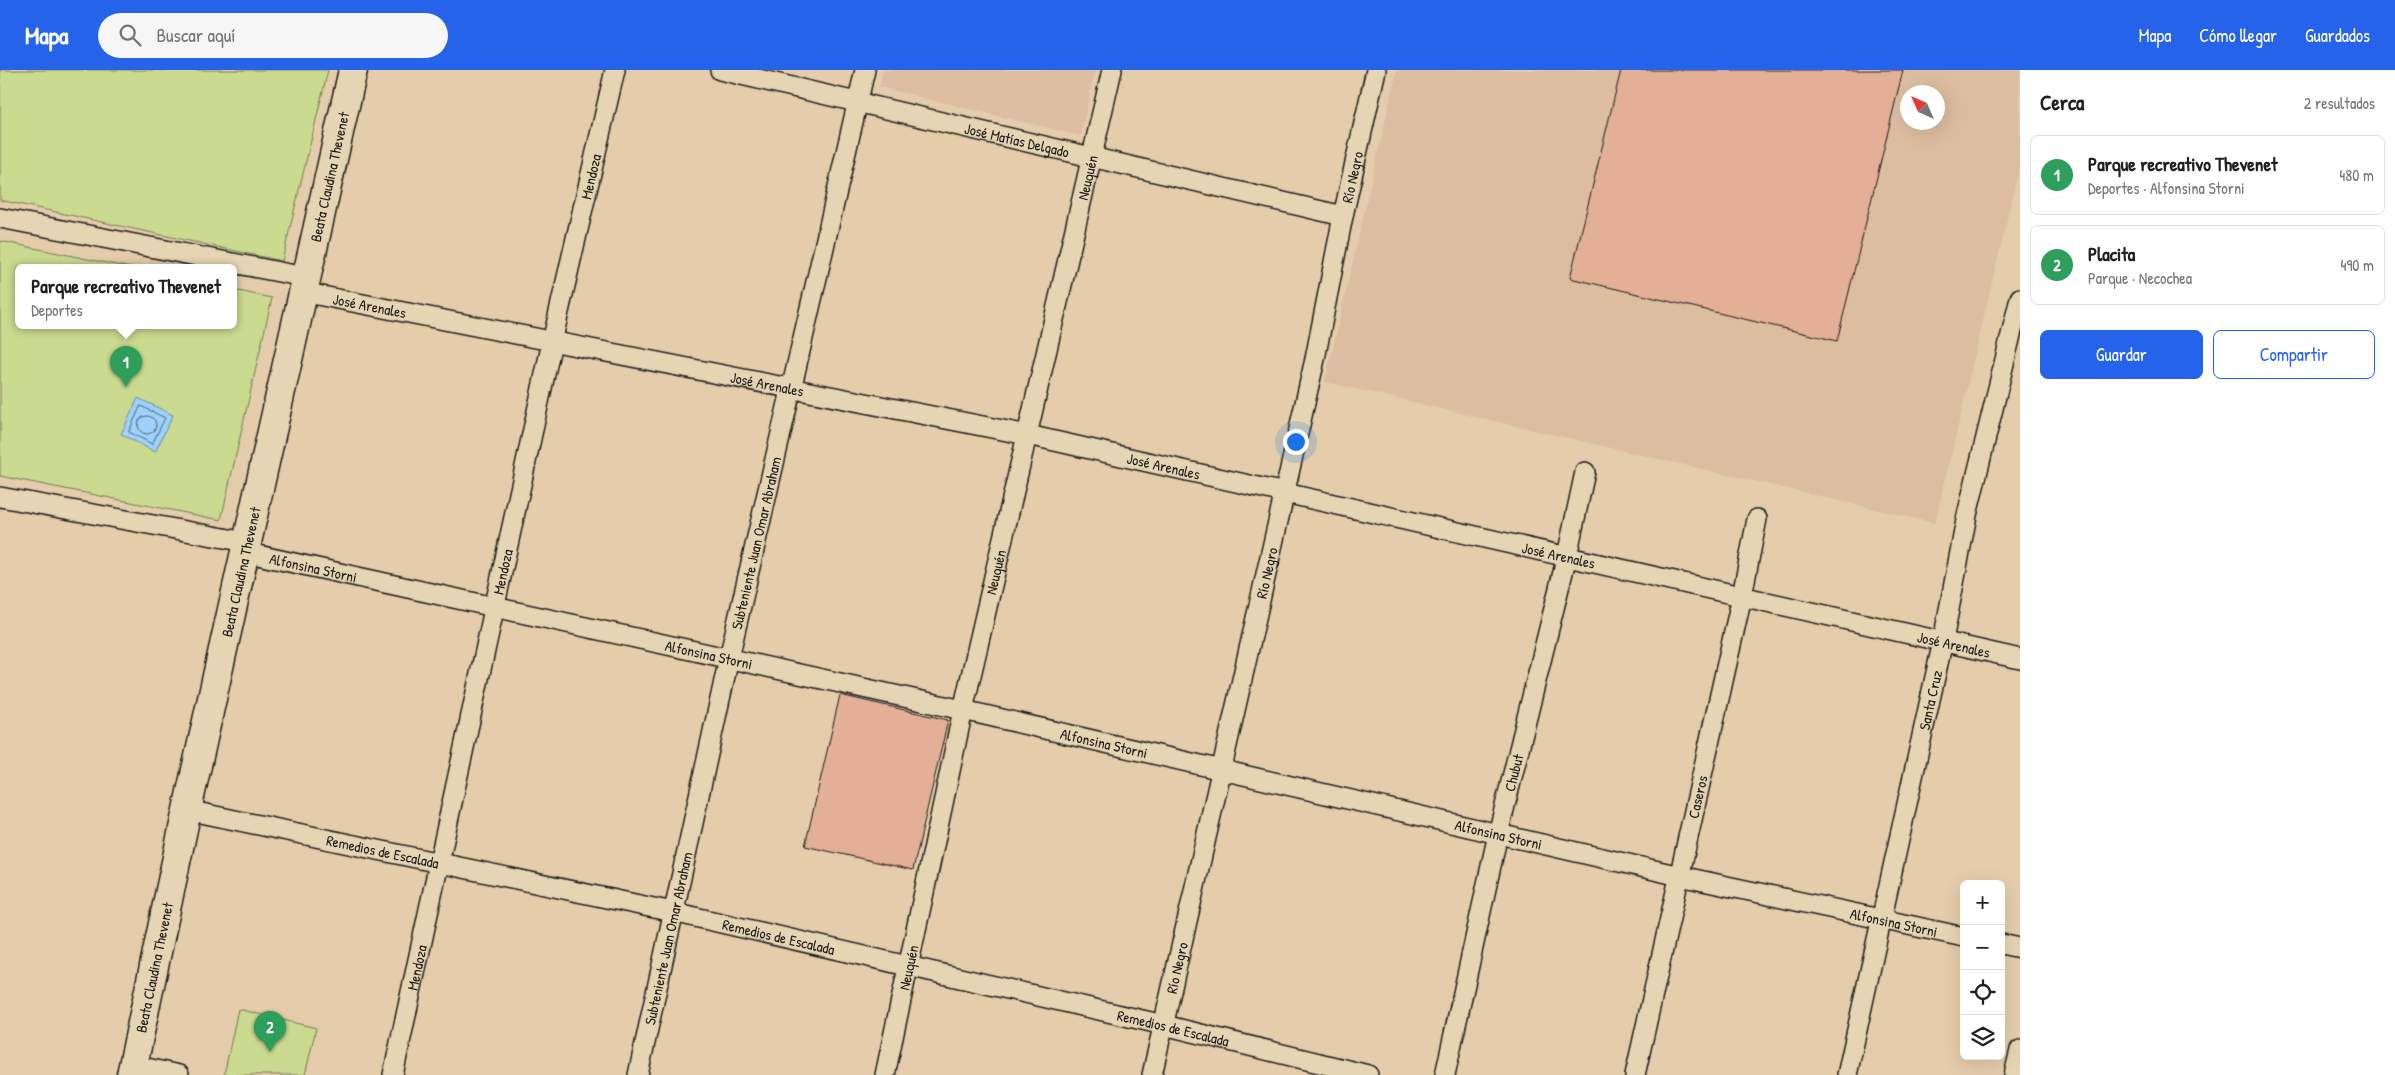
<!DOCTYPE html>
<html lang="es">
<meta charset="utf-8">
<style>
:root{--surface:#fff;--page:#f6f6f6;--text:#202124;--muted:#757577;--line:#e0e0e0;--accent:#2563eb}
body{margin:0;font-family:"Patrick Hand",sans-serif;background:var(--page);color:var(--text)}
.controls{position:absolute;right:15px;bottom:15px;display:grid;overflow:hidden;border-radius:8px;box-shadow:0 5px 20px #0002}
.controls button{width:45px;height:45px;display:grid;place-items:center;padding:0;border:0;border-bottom:1px solid var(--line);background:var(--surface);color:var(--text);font:25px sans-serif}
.compass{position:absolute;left:1900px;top:15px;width:45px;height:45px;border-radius:50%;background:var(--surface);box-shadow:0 5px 20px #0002;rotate:315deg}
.you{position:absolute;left:1295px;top:371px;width:18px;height:18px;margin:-12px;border:4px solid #fff;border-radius:50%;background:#1a73e8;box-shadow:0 0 0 8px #1a73e833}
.badge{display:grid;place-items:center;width:32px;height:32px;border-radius:50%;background:var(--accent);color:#fff;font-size:16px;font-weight:700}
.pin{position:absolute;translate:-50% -41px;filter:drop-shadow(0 1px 2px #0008)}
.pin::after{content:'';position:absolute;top:26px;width:18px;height:15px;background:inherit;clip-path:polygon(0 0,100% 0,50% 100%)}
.popup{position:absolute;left:15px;top:194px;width:222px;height:65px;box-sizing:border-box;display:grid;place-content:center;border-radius:8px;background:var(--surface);filter:drop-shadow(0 1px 4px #0005);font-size:16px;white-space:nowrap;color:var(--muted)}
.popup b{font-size:19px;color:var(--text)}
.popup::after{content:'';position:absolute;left:50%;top:100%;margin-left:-10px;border:10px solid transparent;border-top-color:var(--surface)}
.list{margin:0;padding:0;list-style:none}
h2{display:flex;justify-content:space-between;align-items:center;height:65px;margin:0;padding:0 20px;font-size:21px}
h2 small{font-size:16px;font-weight:400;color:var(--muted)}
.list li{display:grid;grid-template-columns:32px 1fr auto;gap:15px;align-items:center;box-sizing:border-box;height:80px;margin:0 10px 10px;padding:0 10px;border:1px solid var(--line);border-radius:8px}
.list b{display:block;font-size:19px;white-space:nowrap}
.list p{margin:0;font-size:16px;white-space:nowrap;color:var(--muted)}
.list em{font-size:16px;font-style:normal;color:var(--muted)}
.actions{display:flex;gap:10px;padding:15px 20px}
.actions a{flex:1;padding:11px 0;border:1px solid var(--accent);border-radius:8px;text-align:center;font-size:18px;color:var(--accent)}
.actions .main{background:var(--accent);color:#fff}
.icon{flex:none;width:28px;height:28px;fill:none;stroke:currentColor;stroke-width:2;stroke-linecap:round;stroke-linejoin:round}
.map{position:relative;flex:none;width:2020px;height:1005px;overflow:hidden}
header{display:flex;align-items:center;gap:30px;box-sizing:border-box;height:70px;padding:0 25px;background:var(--accent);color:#fff}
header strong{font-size:24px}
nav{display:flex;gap:28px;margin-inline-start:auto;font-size:18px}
.search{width:350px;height:45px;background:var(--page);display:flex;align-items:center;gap:12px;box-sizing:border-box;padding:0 18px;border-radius:28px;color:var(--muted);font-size:19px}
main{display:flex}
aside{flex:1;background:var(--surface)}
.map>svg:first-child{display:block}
.built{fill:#dcbda0;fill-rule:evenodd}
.green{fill:#cada8e;stroke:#737b55}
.water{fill:#9ed1fb;stroke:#6a89a2}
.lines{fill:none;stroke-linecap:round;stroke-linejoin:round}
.shore{stroke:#506475;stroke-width:1}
.building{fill:#e3af96;stroke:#1c1c1c}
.street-casing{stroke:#1c1c1c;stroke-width:22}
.secondary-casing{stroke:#1c1c1c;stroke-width:31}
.street{stroke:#e6d5b2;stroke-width:19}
.secondary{stroke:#e6d5b2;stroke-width:28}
.labels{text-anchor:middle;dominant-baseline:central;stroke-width:5;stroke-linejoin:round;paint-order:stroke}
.street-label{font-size:15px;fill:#1c1c1c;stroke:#e6d5b2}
</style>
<header>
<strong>Mapa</strong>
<div class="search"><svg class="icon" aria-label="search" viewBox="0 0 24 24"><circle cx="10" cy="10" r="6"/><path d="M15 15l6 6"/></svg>Buscar aquí</div>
<nav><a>Mapa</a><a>Cómo llegar</a><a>Guardados</a></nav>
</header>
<main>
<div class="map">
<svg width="2020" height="1005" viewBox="0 0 2020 1005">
<rect width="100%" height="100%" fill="#e5cdac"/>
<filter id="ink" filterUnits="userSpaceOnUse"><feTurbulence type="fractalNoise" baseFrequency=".02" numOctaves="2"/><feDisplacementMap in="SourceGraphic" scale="10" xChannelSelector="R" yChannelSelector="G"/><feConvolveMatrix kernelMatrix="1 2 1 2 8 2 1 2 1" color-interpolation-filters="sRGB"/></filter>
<g filter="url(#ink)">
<path class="built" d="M883,0H1095L1081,66L879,17Z
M1397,0H2020V95L1935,453L1325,312ZM1908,22H1938V52H1908Z"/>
<path class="green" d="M0,0H328L282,191L0,130Z
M0,171L131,198H18V256H234V220L272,228L221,450L0,406Z
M238,939L316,958L305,1005H224Z"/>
<path class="water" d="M138,328L173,345L155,382L121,364Z"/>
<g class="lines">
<path class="shore" d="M141,336L165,348L152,374L129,362Z
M138 355a9 9 0 1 1 18 0a9 9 0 1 1-18 0Z"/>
</g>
<path class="building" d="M1621,0H1903L1837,271L1570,208Z
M840,625L948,650L913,800L805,776Z"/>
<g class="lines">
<g class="street-casing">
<g id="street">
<path id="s1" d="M720,0L1343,146"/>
<path d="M0,148L305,207"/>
<path id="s2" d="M302,222L1028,365L2020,589"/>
<path d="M0,427L246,472"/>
<path id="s3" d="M244,482L963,640L1680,806L1964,867"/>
<path id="s4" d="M187,740L673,842L1164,955L1368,1005"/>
<path d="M2001,874L2020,878"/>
<path d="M133,995L179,1005"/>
<path id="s5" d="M393,1005L552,272L615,0"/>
<path id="s6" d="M638,1005L729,588L865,0"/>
<path id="s7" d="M885,1005L963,640L1112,0"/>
<path id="s8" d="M1152,1005L1315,289L1343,146L1376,0"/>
<path id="s9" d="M1445,1005L1498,764L1567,486L1585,402"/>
<path id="s10" d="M1635,1005L1742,526L1757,449"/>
<path id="s11" d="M1847,1005L1943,571L1967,445L2020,228"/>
<path d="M2014,1005L2020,980"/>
</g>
</g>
<g class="secondary-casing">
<g id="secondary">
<path id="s12" d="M131,1005L187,740L353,0"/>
</g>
</g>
<use href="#street" class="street"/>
<use href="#secondary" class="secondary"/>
</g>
</g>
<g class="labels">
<g class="street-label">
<text stroke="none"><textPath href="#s1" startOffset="305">José Matías Delgado</textPath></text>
<text stroke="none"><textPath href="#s12" startOffset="920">Beata Claudina Thevenet</textPath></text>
<text stroke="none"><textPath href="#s5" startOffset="920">Mendoza</textPath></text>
<text stroke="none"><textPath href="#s8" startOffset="920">Río Negro</textPath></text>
<text stroke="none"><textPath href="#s7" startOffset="920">Neuquén</textPath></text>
<text stroke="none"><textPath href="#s2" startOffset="69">José Arenales</textPath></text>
<text stroke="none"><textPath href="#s2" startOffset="474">José Arenales</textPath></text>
<text stroke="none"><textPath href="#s2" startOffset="879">José Arenales</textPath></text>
<text stroke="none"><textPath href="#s6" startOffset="545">Subteniente Juan Omar Abraham</textPath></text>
<text stroke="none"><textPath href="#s2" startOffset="1284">José Arenales</textPath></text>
<text stroke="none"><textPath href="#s3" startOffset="71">Alfonsina Storni</textPath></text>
<text stroke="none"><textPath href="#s12" startOffset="515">Beata Claudina Thevenet</textPath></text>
<text stroke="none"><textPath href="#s5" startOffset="515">Mendoza</textPath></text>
<text stroke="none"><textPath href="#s7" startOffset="515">Neuquén</textPath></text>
<text stroke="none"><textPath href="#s8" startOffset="515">Río Negro</textPath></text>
<text stroke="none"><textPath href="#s2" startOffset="1689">José Arenales</textPath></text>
<text stroke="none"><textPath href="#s3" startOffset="476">Alfonsina Storni</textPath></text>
<text stroke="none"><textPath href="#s11" startOffset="384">Santa Cruz</textPath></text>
<text stroke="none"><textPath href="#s3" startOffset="881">Alfonsina Storni</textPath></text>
<text stroke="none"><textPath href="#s9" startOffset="310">Chubut</textPath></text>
<text stroke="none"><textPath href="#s10" startOffset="285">Caseros</textPath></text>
<text stroke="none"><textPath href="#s3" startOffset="1286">Alfonsina Storni</textPath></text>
<text stroke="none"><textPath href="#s4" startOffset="200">Remedios de Escalada</textPath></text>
<text stroke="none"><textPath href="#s3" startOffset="1691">Alfonsina Storni</textPath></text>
<text stroke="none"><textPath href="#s4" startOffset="605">Remedios de Escalada</textPath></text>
<text stroke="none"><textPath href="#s6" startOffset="140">Subteniente Juan Omar Abraham</textPath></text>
<text stroke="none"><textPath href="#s7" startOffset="110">Neuquén</textPath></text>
<text stroke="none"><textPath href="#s12" startOffset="110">Beata Claudina Thevenet</textPath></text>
<text stroke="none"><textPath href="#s5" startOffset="110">Mendoza</textPath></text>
<text stroke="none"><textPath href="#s8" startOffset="110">Río Negro</textPath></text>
<text stroke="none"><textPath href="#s4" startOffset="1010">Remedios de Escalada</textPath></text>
</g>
</g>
</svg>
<div class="controls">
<button>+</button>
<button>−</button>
<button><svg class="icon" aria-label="locate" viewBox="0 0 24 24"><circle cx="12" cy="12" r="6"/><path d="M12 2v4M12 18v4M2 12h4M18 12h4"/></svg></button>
<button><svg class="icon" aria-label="layers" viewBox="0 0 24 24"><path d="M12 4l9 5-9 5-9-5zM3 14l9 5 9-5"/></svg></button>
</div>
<svg class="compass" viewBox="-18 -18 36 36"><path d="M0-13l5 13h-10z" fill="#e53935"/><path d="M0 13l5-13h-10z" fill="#757577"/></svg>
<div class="you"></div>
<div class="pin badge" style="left:126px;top:317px;background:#2e9e5b">1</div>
<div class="popup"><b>Parque recreativo Thevenet</b>Deportes</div>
<div class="pin badge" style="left:270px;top:982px;background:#2e9e5b">2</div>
</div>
<aside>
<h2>Cerca<small>2 resultados</small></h2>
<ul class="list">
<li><span class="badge" style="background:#2e9e5b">1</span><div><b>Parque recreativo Thevenet</b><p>Deportes · Alfonsina Storni</p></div><em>480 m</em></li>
<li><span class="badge" style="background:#2e9e5b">2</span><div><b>Placita</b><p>Parque · Necochea</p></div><em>490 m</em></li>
</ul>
<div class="actions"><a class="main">Guardar</a><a>Compartir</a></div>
</aside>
</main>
